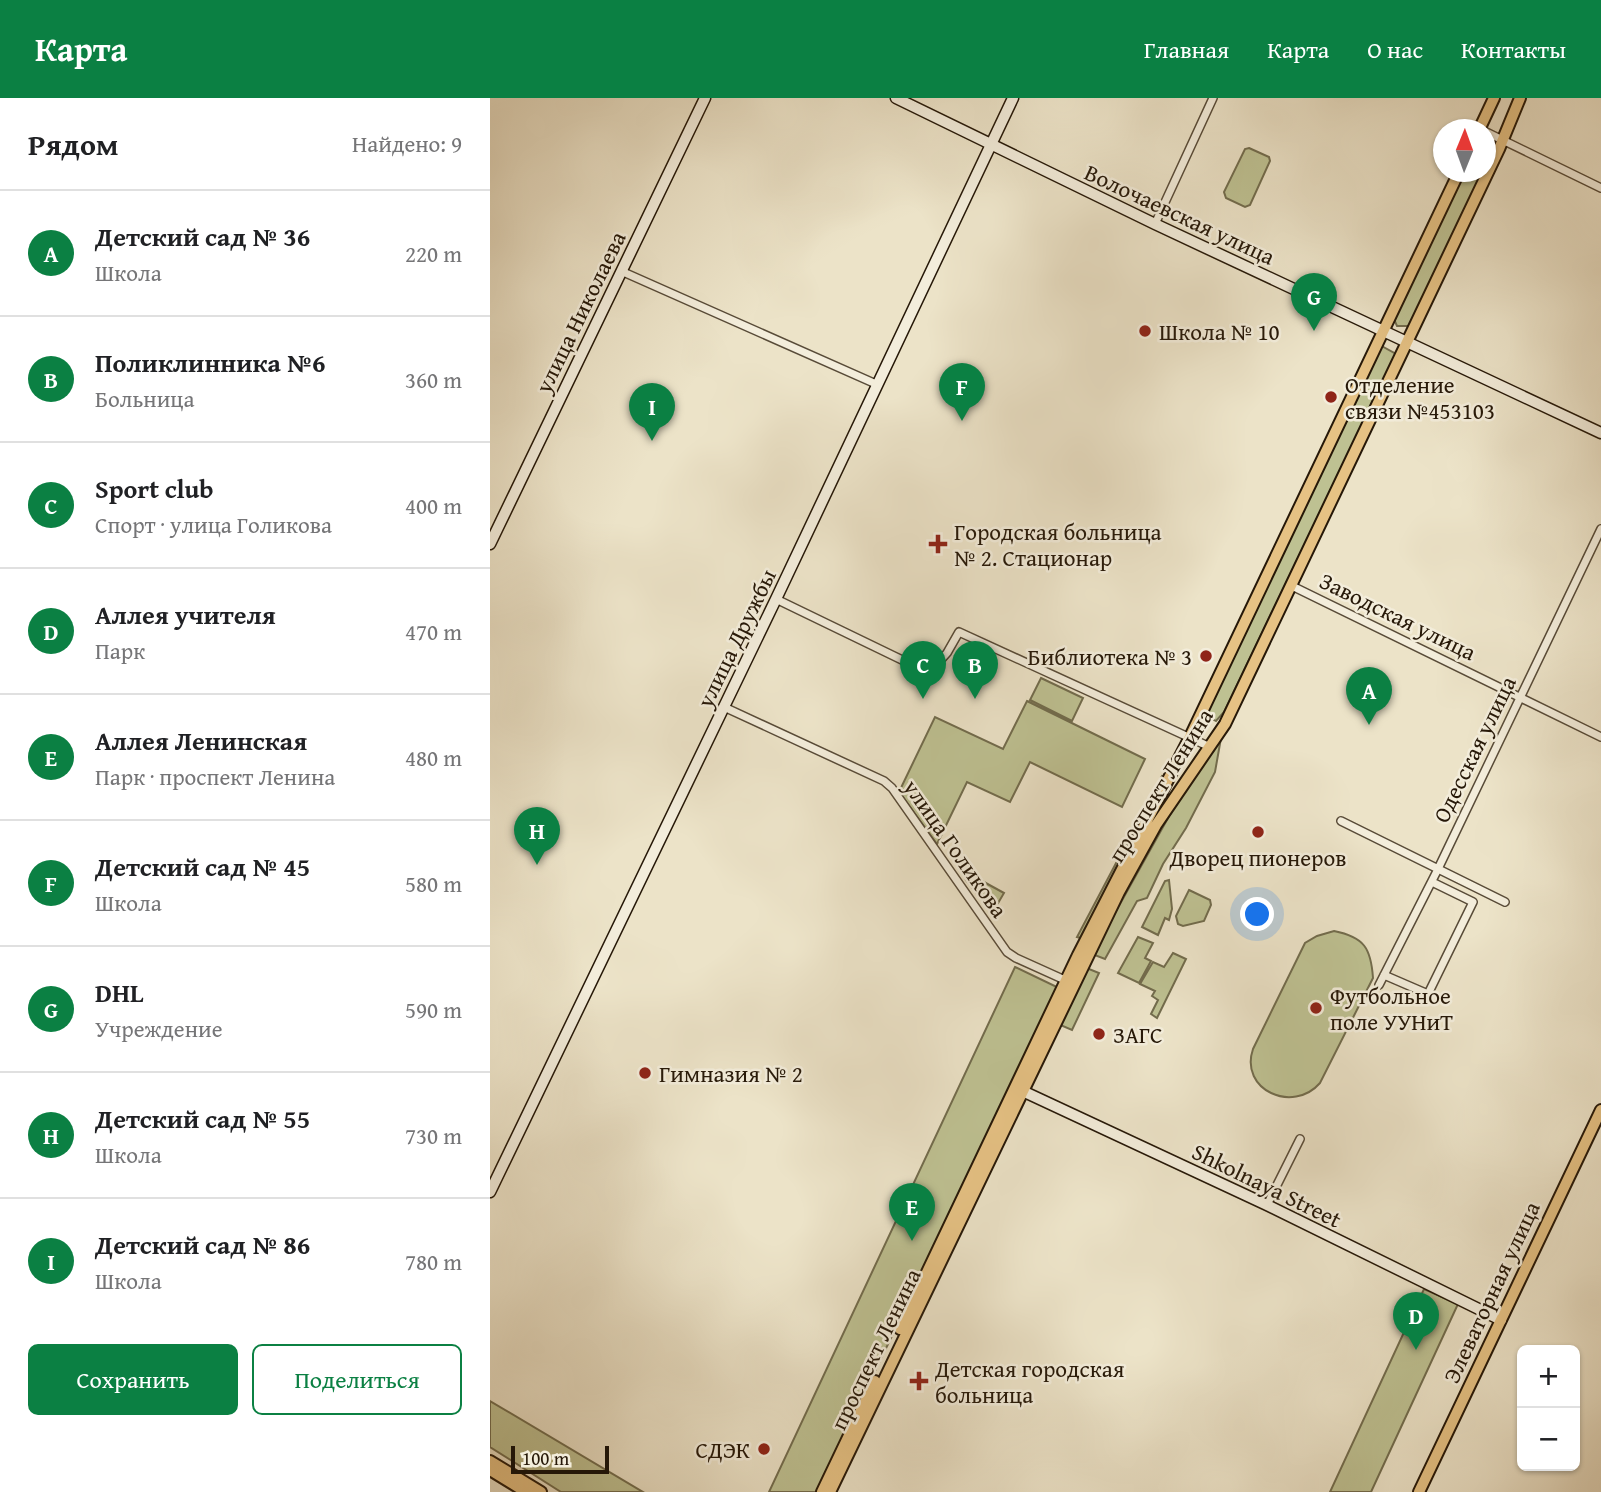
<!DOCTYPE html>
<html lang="ru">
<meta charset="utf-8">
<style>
:root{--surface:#fff;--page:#f6f6f6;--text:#202124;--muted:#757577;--line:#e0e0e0;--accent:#0b8043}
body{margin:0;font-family:"Gentium Book Plus",serif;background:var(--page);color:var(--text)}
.controls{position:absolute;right:21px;bottom:21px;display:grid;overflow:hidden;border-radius:10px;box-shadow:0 2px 5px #0004}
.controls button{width:63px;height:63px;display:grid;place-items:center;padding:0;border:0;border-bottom:2px solid var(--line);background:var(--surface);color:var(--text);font:35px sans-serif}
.compass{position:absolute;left:943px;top:21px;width:63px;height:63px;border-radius:50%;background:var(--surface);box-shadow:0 2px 5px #0004;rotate:1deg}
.scale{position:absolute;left:21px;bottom:18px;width:98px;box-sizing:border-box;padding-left:7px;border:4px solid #261808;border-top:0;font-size:19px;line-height:24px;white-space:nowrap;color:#261808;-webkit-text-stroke:5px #f3eddb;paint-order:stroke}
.you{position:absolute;left:768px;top:817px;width:24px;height:24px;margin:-18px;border:5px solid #fff;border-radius:50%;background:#1a73e8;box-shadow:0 0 0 10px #1a73e833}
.badge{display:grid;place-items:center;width:46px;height:46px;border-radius:50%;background:var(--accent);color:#fff;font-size:23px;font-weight:700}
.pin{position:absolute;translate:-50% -58px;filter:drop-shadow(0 2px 4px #0008)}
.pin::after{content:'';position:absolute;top:37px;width:24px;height:21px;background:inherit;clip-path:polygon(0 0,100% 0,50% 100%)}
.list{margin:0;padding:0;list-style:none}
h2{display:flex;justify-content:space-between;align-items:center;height:91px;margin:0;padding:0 28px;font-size:30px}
h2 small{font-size:23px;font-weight:400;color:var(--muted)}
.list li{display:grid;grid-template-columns:46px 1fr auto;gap:21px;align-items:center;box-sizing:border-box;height:126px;padding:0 28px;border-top:2px solid var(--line)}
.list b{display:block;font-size:26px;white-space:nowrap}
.list p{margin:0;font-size:23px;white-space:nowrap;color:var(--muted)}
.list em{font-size:23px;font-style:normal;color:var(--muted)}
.actions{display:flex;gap:14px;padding:21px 28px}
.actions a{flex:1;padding:16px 0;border:2px solid var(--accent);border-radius:10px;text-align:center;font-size:24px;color:var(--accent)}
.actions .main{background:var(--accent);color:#fff}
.map{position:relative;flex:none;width:1111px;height:1394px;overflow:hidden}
header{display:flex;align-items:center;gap:42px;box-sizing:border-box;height:98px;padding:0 35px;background:var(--accent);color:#fff}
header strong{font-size:33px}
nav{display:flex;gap:38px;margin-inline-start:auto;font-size:24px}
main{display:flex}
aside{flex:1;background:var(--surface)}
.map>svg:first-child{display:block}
.green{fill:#bec192;stroke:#726c4d;stroke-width:2}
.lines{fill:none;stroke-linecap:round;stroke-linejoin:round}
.street-casing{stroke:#584b38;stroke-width:10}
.secondary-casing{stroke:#261808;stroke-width:13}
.primary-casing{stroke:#261808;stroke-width:14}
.street{stroke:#f3eddb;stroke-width:7}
.secondary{stroke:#f3eddb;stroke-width:10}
.primary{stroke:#e6c284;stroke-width:10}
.poi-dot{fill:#8f2418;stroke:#f3eddb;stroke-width:2.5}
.labels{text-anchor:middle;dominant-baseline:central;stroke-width:5;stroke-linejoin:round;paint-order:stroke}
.street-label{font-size:23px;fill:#261808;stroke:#f3eddb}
.poi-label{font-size:23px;fill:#261808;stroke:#f3eddb;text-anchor:start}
</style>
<header>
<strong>Карта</strong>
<nav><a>Главная</a><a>Карта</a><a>О нас</a><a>Контакты</a></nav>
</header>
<main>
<aside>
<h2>Рядом<small>Найдено: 9</small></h2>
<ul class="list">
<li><span class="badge">A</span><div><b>Детский сад № 36</b><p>Школа</p></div><em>220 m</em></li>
<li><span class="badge">B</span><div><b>Поликлинника №6</b><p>Больница</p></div><em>360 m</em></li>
<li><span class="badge">C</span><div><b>Sport club</b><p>Спорт · улица Голикова</p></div><em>400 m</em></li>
<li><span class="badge">D</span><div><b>Аллея учителя</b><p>Парк</p></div><em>470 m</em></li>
<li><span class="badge">E</span><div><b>Аллея Ленинская</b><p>Парк · проспект Ленина</p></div><em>480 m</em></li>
<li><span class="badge">F</span><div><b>Детский сад № 45</b><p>Школа</p></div><em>580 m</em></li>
<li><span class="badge">G</span><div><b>DHL</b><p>Учреждение</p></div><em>590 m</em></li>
<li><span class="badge">H</span><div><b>Детский сад № 55</b><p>Школа</p></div><em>730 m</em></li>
<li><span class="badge">I</span><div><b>Детский сад № 86</b><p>Школа</p></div><em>780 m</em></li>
</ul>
<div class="actions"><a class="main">Сохранить</a><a>Поделиться</a></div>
</aside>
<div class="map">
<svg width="1111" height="1394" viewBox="0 0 1111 1394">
<rect width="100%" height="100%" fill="#ece3c8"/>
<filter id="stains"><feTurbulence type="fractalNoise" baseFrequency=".00286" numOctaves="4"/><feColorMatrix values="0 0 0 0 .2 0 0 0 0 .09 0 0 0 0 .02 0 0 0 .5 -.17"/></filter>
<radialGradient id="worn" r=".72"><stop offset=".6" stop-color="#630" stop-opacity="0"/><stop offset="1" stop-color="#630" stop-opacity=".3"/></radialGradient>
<path class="green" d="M759,50L779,59L780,63L760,107L755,109L736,100L734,94L755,51Z
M974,74H993L919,228H907L903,219Z
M888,246L906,256L734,614L726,623L717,618V609Z
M551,580L593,600L582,623L540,602Z
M537,603L655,661L632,709L540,664L520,704L477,684L447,746L409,694L445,619L513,651Z
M731,640L725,674L696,730L673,766L657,800L647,803L615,861L602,856L692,695Z
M672,678L675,679L591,840L587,839Z
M483,778L514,795L504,812H500L476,782Z
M679,782L682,811L679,822L675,820L668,837L652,829L675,783Z
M699,792L720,802L721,807L714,823L693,828L688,826L686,818Z
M844,833C874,839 881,850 883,880L830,985C803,1016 749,992 763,951L815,845L827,838Z
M648,839L663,845L655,860L661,863L649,885L628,875Z
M683,855L696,861L667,920L661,916L668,902L662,898L665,893L650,886L663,864L674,869Z
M525,869L571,891L326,1394H279Z
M594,869L609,875L582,932L568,926Z
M934,1191L968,1206L881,1394H840Z
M0,1303L153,1394H71L0,1349Z"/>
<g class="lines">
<g class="street-casing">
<path id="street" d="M996,34L1111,90
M665,126L723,0
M131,173L386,286
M802,488L1111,639
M286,501L439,575L457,555L469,534L720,649
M234,609L394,683L402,690L517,854L526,860L577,883
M851,723L1015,804
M894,877L938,896L983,804L942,784
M889,887L947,773L1111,431
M777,1107L810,1041"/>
</g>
<g class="secondary-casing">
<path id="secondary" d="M406,0L665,126L1111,335
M0,446L215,0
M526,990L777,1107L1011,1222
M0,1094L286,501L523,0"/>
</g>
<g class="primary-casing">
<path id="primary" d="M989,32L1004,0
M410,1231L588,857L700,639L969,74
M0,1363L51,1394
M0,1372L36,1394
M332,1394L385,1283
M340,1394L629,794L666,727L735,626L1009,51L1030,0
M929,1394L1111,1012"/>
</g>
<use href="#street" class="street"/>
<use href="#secondary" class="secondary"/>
<use href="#primary" class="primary"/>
</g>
<g class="poi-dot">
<circle cx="655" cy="233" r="7"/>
<circle cx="841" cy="299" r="7"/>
<path d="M444.5 435.5h7v7h7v7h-7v7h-7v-7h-7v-7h7z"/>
<circle cx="716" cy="558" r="7"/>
<circle cx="768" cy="734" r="7"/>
<circle cx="826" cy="910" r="7"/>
<circle cx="609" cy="936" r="7"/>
<circle cx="155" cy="975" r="7"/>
<path d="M425.5 1272.5h7v7h7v7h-7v7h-7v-7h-7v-7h7z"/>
<circle cx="274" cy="1351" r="7"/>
</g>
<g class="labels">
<g class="street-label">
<text transform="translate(690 116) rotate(25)">Волочаевская улица</text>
<text transform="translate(90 214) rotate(-64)">улица Николаева</text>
<text transform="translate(908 518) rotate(26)">Заводская улица</text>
<text transform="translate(246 540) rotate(-64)">улица Дружбы</text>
<text transform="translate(984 651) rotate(-64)">Одесская улица</text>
<text transform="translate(670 687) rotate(-58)">проспект Ленина</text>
<text transform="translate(466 750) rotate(55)">улица Голикова</text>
<text transform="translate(777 1087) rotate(26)">Shkolnaya Street</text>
<text transform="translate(1001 1194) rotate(-65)">Элеваторная улица</text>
<text transform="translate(385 1251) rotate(-64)">проспект Ленина</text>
</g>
<g class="poi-label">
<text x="669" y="233">Школа № 10</text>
<text x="855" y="286">Отделение<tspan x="855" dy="26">связи №453103</tspan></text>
<text x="464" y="433">Городская больница<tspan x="464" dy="26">№ 2. Стационар</tspan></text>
<text x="702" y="558" text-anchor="end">Библиотека № 3</text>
<text x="768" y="759" text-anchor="middle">Дворец пионеров</text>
<text x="840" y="897">Футбольное<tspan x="840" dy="26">поле УУНиТ</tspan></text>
<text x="623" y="936">ЗАГС</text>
<text x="169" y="975">Гимназия № 2</text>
<text x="445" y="1270">Детская городская<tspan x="445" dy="26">больница</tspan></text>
<text x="260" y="1351" text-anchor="end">СДЭК</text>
</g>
</g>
<rect width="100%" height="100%" filter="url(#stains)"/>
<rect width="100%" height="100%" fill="url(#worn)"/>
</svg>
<div class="controls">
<button>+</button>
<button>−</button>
</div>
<svg class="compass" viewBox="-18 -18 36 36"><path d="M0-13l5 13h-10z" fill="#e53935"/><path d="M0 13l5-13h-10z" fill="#757577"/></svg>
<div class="scale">100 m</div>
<div class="you"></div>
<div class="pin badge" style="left:879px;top:627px">A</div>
<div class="pin badge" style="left:485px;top:601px">B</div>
<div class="pin badge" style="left:433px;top:601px">C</div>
<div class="pin badge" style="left:926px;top:1252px">D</div>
<div class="pin badge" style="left:422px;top:1143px">E</div>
<div class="pin badge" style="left:472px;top:323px">F</div>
<div class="pin badge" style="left:824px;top:233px">G</div>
<div class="pin badge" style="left:47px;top:767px">H</div>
<div class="pin badge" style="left:162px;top:343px">I</div>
</div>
</main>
